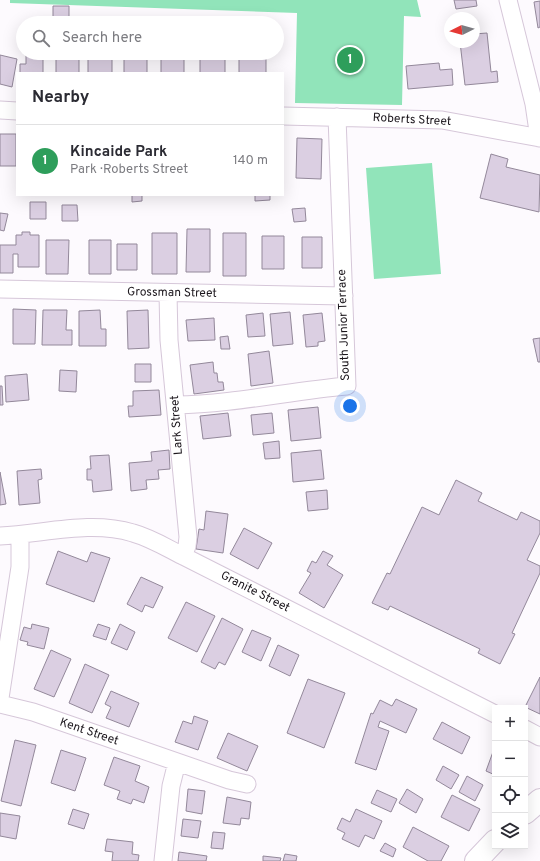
<!DOCTYPE html>
<meta charset="utf-8">
<style>
:root{--surface:#fff;--page:#f7f7f7;--text:#2b2b33;--muted:#7c7c81;--line:#e1e1e2;--accent:#d93025}
body{margin:0;font-family:Overpass,sans-serif;background:var(--page);color:var(--text)}
.controls{position:absolute;right:12px;bottom:12px;display:grid;overflow:hidden;border-radius:0px;box-shadow:0 4px 16px #0002}
.controls button{width:36px;height:36px;display:grid;place-items:center;padding:0;border:0;border-bottom:1px solid var(--line);background:var(--surface);color:var(--text);font:20px sans-serif}
.compass{position:absolute;left:444px;top:12px;width:36px;height:36px;border-radius:50%;background:var(--surface);box-shadow:0 4px 16px #0002;rotate:265deg}
.you{position:absolute;left:350px;top:406px;width:14px;height:14px;margin:-10px;border:3px solid #fff;border-radius:50%;background:#1a73e8;box-shadow:0 0 0 6px #1a73e833}
.badge{display:grid;place-items:center;width:26px;height:26px;border-radius:50%;background:var(--accent);color:#fff;font-size:13px;font-weight:700}
.pin{position:absolute;translate:-50% -50%;border:2px solid #fff;box-shadow:0 1px 4px #0006}
.list{margin:0;padding:0;list-style:none}
h2{display:flex;justify-content:space-between;align-items:center;height:52px;margin:0;padding:0 16px;font-size:17px}
h2 small{font-size:13px;font-weight:400;color:var(--muted)}
.list li{display:grid;grid-template-columns:26px 1fr auto;gap:12px;align-items:center;box-sizing:border-box;height:72px;padding:0 16px;border-top:1px solid var(--line)}
.list b{display:block;font-size:15px;white-space:nowrap}
.list p{margin:0;font-size:13px;white-space:nowrap;color:var(--muted)}
.list em{font-size:13px;font-style:normal;color:var(--muted)}
.icon{flex:none;width:22px;height:22px;fill:none;stroke:currentColor;stroke-width:2;stroke-linecap:round;stroke-linejoin:round}
.map{position:relative;flex:none;width:540px;height:861px;overflow:hidden}
.search{position:absolute;background:var(--surface);box-shadow:0 4px 16px #0002;left:16px;top:16px;width:268px;height:44px;display:flex;align-items:center;gap:10px;box-sizing:border-box;padding:0 14px;border-radius:22px;color:var(--muted);font-size:15px}
.panel{position:absolute;background:var(--surface);box-shadow:0 4px 16px #0002;left:16px;top:72px;width:268px;height:124px;border-radius:0px}
.map>svg:first-child{display:block}
.green{fill:#91e4ba}
.building{fill:#dbcfe2;stroke:#93889a}
.lines{fill:none;stroke-linecap:round;stroke-linejoin:round}
.street-casing{stroke:#d6c7d9;stroke-width:19}
.secondary-casing{stroke:#d6c7d9;stroke-width:24}
.street{stroke:#fff;stroke-width:17}
.secondary{stroke:#fff;stroke-width:22}
.labels{text-anchor:middle;dominant-baseline:central;stroke-width:3;stroke-linejoin:round;paint-order:stroke}
.street-label{font-size:12px;fill:#1a151b;stroke:#fff}
</style>
<div class="map">
<svg width="540" height="861" viewBox="0 0 540 861">
<rect width="100%" height="100%" fill="#fdfafe"/>
<path class="green" d="M10,0H417L421,17L404,16L402,105L295,103L297,13L10,3Z
M432,163L441,274L374,279L366,168Z"/>
<path class="building" d="M454,0H476L477,6L456,9Z
M540,1V27L538,28L534,2Z
M53,6H69V23H53Z
M178,19H200V23H178Z
M487,33L491,72L497,71L498,82L465,85L460,42H474V34Z
M26,53H43V73H20V64H26Z
M56,53H79V73H56Z
M200,53H225V73H200Z
M239,53H266V73H239Z
M0,55L17,59L12,87L0,84Z
M88,56H112V73H88Z
M124,56H147V73H124Z
M161,56H184V73H161Z
M439,63L440,70L452,69L453,85L408,89L406,66Z
M0,134H16V166H0Z
M297,138L322,139L321,179L296,178Z
M491,154L508,159L506,167L540,175L539,212L480,198Z
M132,195H142V201L132,202Z
M255,195H270V200L255,201Z
M30,202H46V219H30Z
M62,205H77L78,221H62Z
M305,208L306,221L294,222L292,209Z
M0,213L8,214L4,231L0,230Z
M187,229H210V272H186Z
M22,232H30V235H39V267H18V254H13V273H0V245H16V235H22Z
M152,233H177V274H152Z
M223,233H246V276H223Z
M262,236H284V269H262Z
M302,237H322V268H302Z
M46,240H69L68,274H46Z
M89,240H111V274H89Z
M117,244H137V270H117Z
M13,309L36,310L35,344H13Z
M43,310H67L66,330H72V345H42Z
M100,310L101,329H106V346H79V311Z
M148,310L149,348L128,349L127,311Z
M290,312L293,344L273,346L270,314Z
M263,313L265,336L248,337L246,315Z
M322,313L325,341L318,342V346L306,347L303,315Z
M214,318L215,340L188,341L186,320Z
M228,336L230,349H221L220,337Z
M540,338V362H538L533,339Z
M269,351L273,383L251,386L248,354Z
M213,362L214,373H217L218,382H223L224,390L194,394L190,365Z
M135,364H151V382H135Z
M60,370L77,371L76,392L59,391Z
M27,374L29,400L6,402L5,376Z
M0,386H2L3,405H0Z
M159,390L161,415L129,417L128,406H133V391Z
M318,407L321,438L291,441L288,410Z
M228,413L231,436L203,439L200,416Z
M272,413L274,433L253,435L251,415Z
M279,441L280,458L265,459L263,443Z
M169,450L170,469L158,470L159,479L146,480L147,489L131,491L129,463L152,461L151,452Z
M321,450L324,479L293,482L291,453Z
M109,455L112,490L93,492L92,480H87V469H91L90,456Z
M41,469L42,479L38,480L40,503L19,505L17,471Z
M0,472L6,504L0,505Z
M456,480L482,493L478,501L517,520L521,512L540,521V533L527,560L540,566V573L512,633L515,634L500,664L478,653L480,649L390,606L388,610L372,603L387,573L390,574L422,507L439,515Z
M327,490L328,509L308,511L306,492Z
M206,511L228,514L223,553L196,549L199,529L204,530Z
M244,528L272,543L258,569L230,554Z
M58,551L87,562L91,552L110,558L94,602L46,584Z
M323,551L333,556L327,565L343,575L324,608L299,593L311,573L307,571L312,561L316,563Z
M141,577L163,587L153,608L145,605L142,612L127,604Z
M186,602L215,616L197,652L168,638Z
M222,618L243,629L225,665L219,662L215,669L201,662Z
M32,624L49,628L44,649L27,645L28,642L20,640L24,627L31,629Z
M98,624L110,628L106,640L93,636Z
M120,624L135,632L127,650L111,643Z
M252,630L271,638L261,661L242,652Z
M278,645L299,655L290,676L269,666Z
M51,650L71,659L54,697L34,689Z
M85,664L109,675L92,713L69,703Z
M540,677V714L525,707Z
M308,679L345,693L324,748L287,733Z
M111,691L139,703L129,727L106,718L111,707L105,704Z
M396,699L417,709L406,733L380,721L378,727L389,731L376,770L355,763L371,713L373,714L380,700L392,706Z
M194,716L208,721L198,750L175,742L183,721L192,724Z
M442,722L470,737L462,754L433,739Z
M228,733L258,746L247,771L217,758Z
M15,740L36,745L21,806L1,801Z
M494,749H495V775L486,771Z
M61,750L86,758L75,791L51,783Z
M114,757L140,766L135,781L149,787L144,803L133,799L131,804L117,799L120,791L104,785Z
M443,766L459,775L451,789L436,780Z
M467,776L483,785L475,801L459,792Z
M188,789L205,791L202,814L186,811Z
M407,789L423,799L416,813L399,803Z
M377,790L397,799L391,812L371,803Z
M452,795L480,809L469,831L441,817Z
M227,797L251,802L249,819L241,818L240,825L223,823Z
M73,809L89,814L84,829L68,824Z
M356,809L382,821L374,839L365,835L359,847L342,839L345,833L337,829L342,818L350,822Z
M0,813L20,816L16,839L0,836Z
M183,819L201,821L198,838L181,836Z
M413,827L449,846L441,861H428L403,847Z
M213,832L225,833L223,849L211,848Z
M107,839L133,842L132,854L139,855L138,861H112L113,852L105,851Z
M385,843L396,849L393,857L380,851Z
M179,852L207,856L206,861H178Z
M285,854L297,856L296,861H283Z
M263,856L281,858L280,861H263Z"/>
<g class="lines">
<g class="street-casing">
<path id="street" d="M508,0L534,104L539,138
M0,110L17,111
M283,116L442,120L540,138
M0,289L344,296
M168,293L169,340L188,537L187,546L183,556
M176,405C234,404 290,391 347,386L337,117
M0,536C44,534 90,520 133,533C151,538 167,548 183,556L495,714
M0,698L20,567V535
M0,704L33,712L229,780L247,784
M525,729L540,737
M163,861L171,786L177,762"/>
</g>
<g class="secondary-casing">
<path id="secondary" d="M525,813L540,800
M476,861L495,841"/>
</g>
<use href="#street" class="street"/>
<use href="#secondary" class="secondary"/>
</g>
<g class="labels">
<g class="street-label">
<text transform="translate(412 120) rotate(3)">Roberts Street</text>
<text transform="translate(172 293) rotate(1)">Grossman Street</text>
<text transform="translate(344 325) rotate(-92)">South Junior Terrace</text>
<text transform="translate(177 425) rotate(-94)">Lark Street</text>
<text transform="translate(255 592) rotate(27)">Granite Street</text>
<text transform="translate(89 732) rotate(19)">Kent Street</text>
</g>
</g>
</svg>
<div class="controls">
<button>+</button>
<button>−</button>
<button><svg class="icon" aria-label="locate" viewBox="0 0 24 24"><circle cx="12" cy="12" r="6"/><path d="M12 2v4M12 18v4M2 12h4M18 12h4"/></svg></button>
<button><svg class="icon" aria-label="layers" viewBox="0 0 24 24"><path d="M12 4l9 5-9 5-9-5zM3 14l9 5 9-5"/></svg></button>
</div>
<svg class="compass" viewBox="-18 -18 36 36"><path d="M0-13l5 13h-10z" fill="#e53935"/><path d="M0 13l5-13h-10z" fill="#7c7c81"/></svg>
<div class="you"></div>
<div class="pin badge" style="left:350px;top:60px;background:#2e9e5b">1</div>
<div class="search"><svg class="icon" aria-label="search" viewBox="0 0 24 24"><circle cx="10" cy="10" r="6"/><path d="M15 15l6 6"/></svg>Search here</div>
<section class="panel">
<h2>Nearby<small></small></h2>
<ul class="list">
<li><span class="badge" style="background:#2e9e5b">1</span><div><b>Kincaide Park</b><p>Park · Roberts Street</p></div><em>140 m</em></li>
</ul>
</section>
</div>
